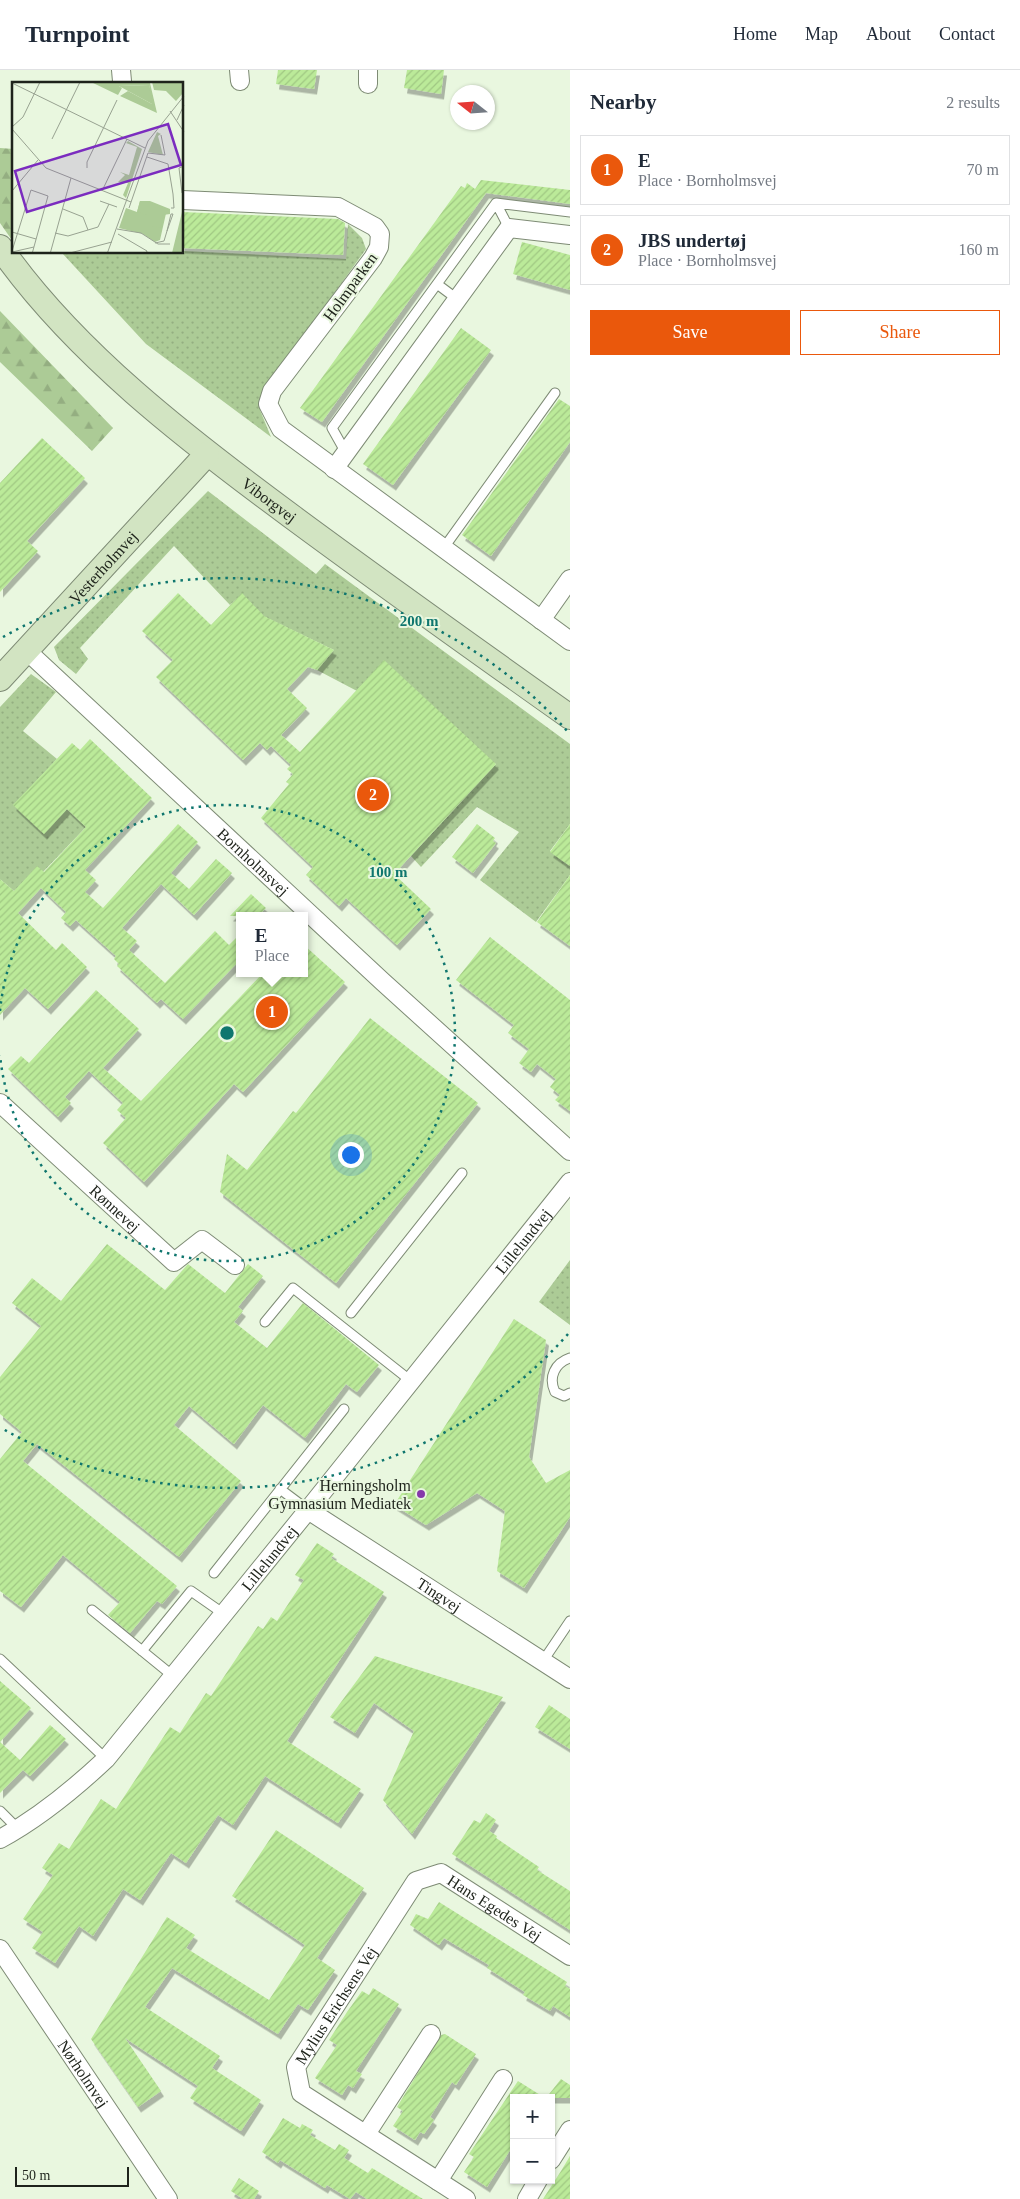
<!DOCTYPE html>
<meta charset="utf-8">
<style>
:root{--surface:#fff;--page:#f2f2f3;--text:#1f2937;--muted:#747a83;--line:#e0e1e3;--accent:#ea580c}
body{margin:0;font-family:"Times New Roman",serif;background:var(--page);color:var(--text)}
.controls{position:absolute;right:15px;bottom:15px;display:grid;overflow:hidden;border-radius:0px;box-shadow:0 1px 4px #0004}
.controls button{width:45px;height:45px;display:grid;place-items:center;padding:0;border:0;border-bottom:1px solid var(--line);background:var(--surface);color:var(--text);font:25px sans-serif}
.compass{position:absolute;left:450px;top:15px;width:45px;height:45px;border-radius:50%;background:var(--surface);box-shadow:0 1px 4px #0004;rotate:287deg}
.scale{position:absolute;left:15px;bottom:12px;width:114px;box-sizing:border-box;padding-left:5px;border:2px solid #1e231b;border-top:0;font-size:14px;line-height:18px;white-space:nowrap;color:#1e231b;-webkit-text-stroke:4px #e9f7df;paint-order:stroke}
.you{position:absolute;left:350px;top:1084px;width:18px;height:18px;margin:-12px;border:4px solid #fff;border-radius:50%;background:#1a73e8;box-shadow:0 0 0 8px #1a73e833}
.badge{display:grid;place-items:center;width:32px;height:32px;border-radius:50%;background:var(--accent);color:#fff;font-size:16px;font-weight:700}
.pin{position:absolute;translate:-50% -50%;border:2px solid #fff;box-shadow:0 1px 5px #0006}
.popup{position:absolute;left:236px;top:842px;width:72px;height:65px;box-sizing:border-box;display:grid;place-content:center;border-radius:0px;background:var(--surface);filter:drop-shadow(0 1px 4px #0005);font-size:16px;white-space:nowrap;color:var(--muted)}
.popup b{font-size:19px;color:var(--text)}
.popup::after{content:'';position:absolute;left:50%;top:100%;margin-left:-10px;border:10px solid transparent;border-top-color:var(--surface)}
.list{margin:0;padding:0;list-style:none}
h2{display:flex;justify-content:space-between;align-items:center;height:65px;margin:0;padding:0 20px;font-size:21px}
h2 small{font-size:16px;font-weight:400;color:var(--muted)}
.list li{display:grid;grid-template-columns:32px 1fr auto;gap:15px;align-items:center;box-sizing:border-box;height:70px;margin:0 10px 10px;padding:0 10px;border:1px solid var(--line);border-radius:0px}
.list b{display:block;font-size:19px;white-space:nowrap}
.list p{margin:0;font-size:16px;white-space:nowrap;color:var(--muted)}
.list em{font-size:16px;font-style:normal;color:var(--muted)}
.actions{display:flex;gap:10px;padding:15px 20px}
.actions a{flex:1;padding:11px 0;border:1px solid var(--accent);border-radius:0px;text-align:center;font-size:18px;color:var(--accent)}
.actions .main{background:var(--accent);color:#fff}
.map{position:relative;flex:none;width:570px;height:2129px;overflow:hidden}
header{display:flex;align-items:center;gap:30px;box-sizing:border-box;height:70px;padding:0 25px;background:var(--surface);border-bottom:1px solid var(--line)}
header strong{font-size:24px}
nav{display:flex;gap:28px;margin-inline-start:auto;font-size:18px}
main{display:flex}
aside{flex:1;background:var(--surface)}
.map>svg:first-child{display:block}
.grass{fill:url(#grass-dots)}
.forest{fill:url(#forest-firs)}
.building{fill:url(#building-hatch);filter:url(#shadow)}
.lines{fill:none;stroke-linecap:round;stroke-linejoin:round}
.lane-casing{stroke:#7e8b75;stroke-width:11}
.street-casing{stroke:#7e8b75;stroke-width:20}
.secondary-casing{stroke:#7e8b75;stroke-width:26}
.lane{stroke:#fff;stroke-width:9}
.street{stroke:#fff;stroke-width:18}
.secondary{stroke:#d2e4c2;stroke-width:24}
.ring{fill:none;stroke:#0f766e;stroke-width:2.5;stroke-dasharray:2.5 5}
.poi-dot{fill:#8539aa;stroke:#e9f7df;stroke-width:2}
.labels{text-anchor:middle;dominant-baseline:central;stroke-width:4;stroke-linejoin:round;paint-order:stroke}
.street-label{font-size:16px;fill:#1e231b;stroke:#e9f7df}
.poi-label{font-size:16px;fill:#1e231b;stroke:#e9f7df;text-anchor:end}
.inset-road{fill:none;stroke:#98a291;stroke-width:1}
.view{fill:#7b2cbf;fill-opacity:0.15;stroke:#7b2cbf;stroke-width:2.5}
.inset-edge{fill:none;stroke:#1e231b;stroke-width:2.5}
.centre{fill:#0f766e;stroke:#e9f7df;stroke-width:2.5}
.ring-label{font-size:15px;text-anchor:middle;font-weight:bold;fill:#0f766e;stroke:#e9f7df;stroke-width:4;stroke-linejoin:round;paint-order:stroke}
</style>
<header>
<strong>Turnpoint</strong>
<nav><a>Home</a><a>Map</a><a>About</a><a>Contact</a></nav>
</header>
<main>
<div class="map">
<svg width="570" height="2129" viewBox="0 0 570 2129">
<defs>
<pattern id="grass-dots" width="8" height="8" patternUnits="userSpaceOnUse" patternTransform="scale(1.25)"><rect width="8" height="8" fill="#accb96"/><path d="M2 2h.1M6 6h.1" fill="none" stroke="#94ae81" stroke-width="1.8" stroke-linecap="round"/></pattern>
<pattern id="forest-firs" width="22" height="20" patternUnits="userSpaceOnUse" patternTransform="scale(1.25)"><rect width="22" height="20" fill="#accb96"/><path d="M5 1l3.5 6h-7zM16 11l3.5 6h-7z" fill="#94ae81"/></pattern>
<pattern id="building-hatch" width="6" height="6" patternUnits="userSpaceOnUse" patternTransform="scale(1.25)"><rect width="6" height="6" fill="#bbea99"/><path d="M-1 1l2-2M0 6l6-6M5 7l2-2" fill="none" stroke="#a0c883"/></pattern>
<filter id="shadow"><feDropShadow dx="3" dy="5.5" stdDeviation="0" flood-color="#0004"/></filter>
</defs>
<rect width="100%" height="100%" fill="#e9f7df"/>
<path class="grass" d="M348,154L362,168L366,179L269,314L260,340L271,367L146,274L62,183L183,181L346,189Z
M208,421L316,504L325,494L570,674V754L550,781L570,796V805L536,852L480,810L519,762L477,737L421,797L411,786L496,694L317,600L334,580L263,546L242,524L230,535L174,476L80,578L88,589L76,604L59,590L54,577Z
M31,604L56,622L23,661L57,689L14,735L44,763L67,739L86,757L43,802L14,821L0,809V637Z
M570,1190V1255L539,1232Z"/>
<path class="forest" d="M0,78L14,79V173L0,153Z
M0,241L113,358L92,381L0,292Z"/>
<path class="building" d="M278,0H317L314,19L276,14Z
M407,0H444L441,24L404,18Z
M481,110L570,120V134L486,123L322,352L300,338L461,116L465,118L467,113L475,119Z
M182,142L338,149L345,153L343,185L182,178Z
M522,172L570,185V220L513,204Z
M461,258L491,280L393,415L363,394Z
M559,329L570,336V372L491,486L462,465Z
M42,368L85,408L27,471L38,481L0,522V413Z
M178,523L211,555L242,523L264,546L334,580L317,600L308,597L287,619L307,638L281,665L300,682L384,590L496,694L394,804L431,839L397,875L346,828L339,836L306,805L313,797L261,748L289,714L286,712L293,704L287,699L291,695L271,676L267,680L260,673L243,690L156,607L173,590L142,561Z
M90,669L152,728L85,800L96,810L85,822L103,838L178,754L198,772L171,803L189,819L216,789L232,803L194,845L161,814L122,858L137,871L129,880L165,913L215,861L229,875L240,864V890L183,949L161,929L157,933L117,896L119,894L114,889L116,886L76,850L70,856L61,848L66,842L41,818L18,843L56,880L62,873L87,897L48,939L25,918L0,945V809L14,821L37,796L44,802L86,757L67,739L44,764L13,735L72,673L80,680Z
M477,754L495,768L493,771L496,773L473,803L452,787Z
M570,754V796L550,782Z
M570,805V876L537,852Z
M251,824L266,838L258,846H230Z
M490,867L570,930V1041L555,1030L560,1025L550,1017L556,1009L537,994L531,1002L519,993L529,979L508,963L514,955L456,910Z
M304,875L345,912L243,1022L234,1014L144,1112L103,1073L126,1048L117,1040L123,1033L89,1001L65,1027L71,1033L58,1047L8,999L21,986L29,993L96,920L139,959L103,998L141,1031L263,903H304Z
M370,948L478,1033L336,1213L220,1122L227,1084L247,1100L293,1041L296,1043Z
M107,1174L165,1220L188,1194L225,1223L248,1194L263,1206L238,1237L243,1241L234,1252L267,1278L303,1233L379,1295L357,1322L346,1314L305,1368L263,1335L234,1374L189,1336L174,1355L241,1411L179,1487L37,1374L23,1391L177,1516L162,1534L157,1531L130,1563L108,1545L120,1532L63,1485L21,1537L0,1521V1389L22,1362L0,1344V1307L41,1256L12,1233L32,1208L61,1231Z
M514,1249L546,1270L529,1387L546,1413L570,1400V1447L524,1518L497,1501L505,1441L477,1423L426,1455L394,1435Z
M317,1473L334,1484L331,1488L384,1522L287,1671L361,1719L338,1753L265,1706L233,1755L218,1745L186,1793L171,1783L140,1830L123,1819L93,1866L79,1856L55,1893L32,1878L43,1862L23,1849L53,1805L42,1798L59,1773L69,1779L101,1729L116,1739L170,1657L180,1663L206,1623L211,1626L258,1556L263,1559L271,1547L277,1551L304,1510L295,1505Z
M375,1586L503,1627L412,1764L383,1730L414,1661L374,1633L355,1663L330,1647Z
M0,1611L31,1638L0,1672L20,1690L50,1655L66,1669L30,1706L23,1700L0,1723Z
M549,1635L570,1649V1679L535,1657Z
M486,1743L496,1750L489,1761L497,1766L496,1768L539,1797L537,1800L570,1821V1860L452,1784L474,1750L480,1753Z
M276,1760L364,1818L317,1888L335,1900L308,1940L298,1934L278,1964L172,1898L145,1937L220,1986L212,1998L261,2030L241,2061L190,2028L198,2016L125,1968L161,2021L138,2037L91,1969L167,1847L195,1865L186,1878L269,1930L305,1875L232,1826Z
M439,1832L567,1912L565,1916L570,1919V1947L553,1936L550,1941L523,1925L525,1922L487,1898L489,1895L444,1868L439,1875L410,1855L416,1844L428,1849Z
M373,1918L399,1934L356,2001L362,2004L353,2018L348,2015L342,2025L315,2008L337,1975L329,1970L347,1942L362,1921L369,1925Z
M445,1964L476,1984L456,2015L452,2012L430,2047L434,2050L424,2064L420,2062L415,2070L393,2056L403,2041L397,2037L441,1965Z
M561,2009L570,2015V2028H546Z
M518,2011L545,2028H514V2074L487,2117L464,2102L474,2087L469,2084Z
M283,2048L300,2058L302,2054L313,2060L310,2065L335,2080L339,2074L349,2080L344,2088L368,2103L372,2098L423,2129H367L356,2122L350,2129L327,2115L325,2118L280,2090L278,2093L262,2082Z
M570,2086V2129H543L561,2101Z
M239,2108L259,2121L254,2129H243L231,2121Z"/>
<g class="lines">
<g class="lane-casing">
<path id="lane" d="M496,133L509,158
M437,214L457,229
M346,383L332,358L496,133L570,142
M443,479L555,323
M351,1243L462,1103
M265,1252L293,1218L411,1311
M570,1288C555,1293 548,1307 555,1322L564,1326L570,1323
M280,1419L308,1440
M214,1503L344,1339
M92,1540L173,1606
M142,1581L191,1521L224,1544
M0,1589L106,1689
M543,1591L570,1551
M0,1741L18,1759"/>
</g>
<g class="street-casing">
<g id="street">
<path d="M121,0L122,11"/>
<path d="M239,0L240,11"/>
<path d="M368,14V0"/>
<path d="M182,130L338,137L375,157L380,164L379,177L373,188L272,321L268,334L281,359L570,571"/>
<path d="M334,399L509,158L570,165"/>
<path d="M541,550L570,509"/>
<path id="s1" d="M27,581L383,912L570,1081"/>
<path id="s2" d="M0,1033L174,1192L202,1170L235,1195"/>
<path id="s3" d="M308,1440L570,1609"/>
<path id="s4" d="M0,1769C39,1748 74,1719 106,1689L308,1440L570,1112"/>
<path id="s5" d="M0,1879L168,2129"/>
<path d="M366,2064L431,1964"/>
<path d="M551,2090L570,2060"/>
<path d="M438,2111L503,2009"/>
<path id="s6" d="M466,2129L301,2023L296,1997L416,1811L441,1803L570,1886"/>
<path d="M527,2129L538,2110"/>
</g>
</g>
<g class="secondary-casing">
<g id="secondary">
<path id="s7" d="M0,177C73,282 188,370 291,446C383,514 477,581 570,647"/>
<path id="s8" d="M0,609L207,384"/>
</g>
</g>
<use href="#lane" class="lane"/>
<use href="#street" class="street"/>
<use href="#secondary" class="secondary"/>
</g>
<g class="ring">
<path d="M0 941A228 228 0 1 1 0 985"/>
<path d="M568 1264A455 455 0 0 1 3 1359M3 567A455 455 0 0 1 568 662"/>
</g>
<circle class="poi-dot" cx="421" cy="1424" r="5"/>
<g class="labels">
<g class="street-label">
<text transform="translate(350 217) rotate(-54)">Holmparken</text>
<text stroke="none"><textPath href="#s7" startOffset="371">Viborgvej</textPath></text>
<text stroke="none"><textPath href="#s8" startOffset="152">Vesterholmvej</textPath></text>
<text stroke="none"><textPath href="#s1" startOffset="309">Bornholmsvej</textPath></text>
<text stroke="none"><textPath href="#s2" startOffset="156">Rønnevej</textPath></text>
<text stroke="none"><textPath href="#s4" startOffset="798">Lillelundvej</textPath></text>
<text stroke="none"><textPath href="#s4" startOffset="392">Lillelundvej</textPath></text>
<text stroke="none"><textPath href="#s3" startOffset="156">Tingvej</textPath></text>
<text stroke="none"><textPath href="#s6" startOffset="534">Hans Egedes Vej</textPath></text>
<text stroke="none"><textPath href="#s6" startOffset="296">Mylius Erichsens Vej</textPath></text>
<text stroke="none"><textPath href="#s5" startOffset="150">Nørholmvej</textPath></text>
</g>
<g class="poi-label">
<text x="411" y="1415">Herningsholm<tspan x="411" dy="18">Gymnasium Mediatek</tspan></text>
</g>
</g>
<g transform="translate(12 12)">
<rect width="171" height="171" fill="#e9f7df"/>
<path d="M140,0H171V11L164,19L154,9L142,8ZM137,3L142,20L140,22L107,4ZM145,50L149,52L146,54L151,73L136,70ZM116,59L130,67L114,116L111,113L116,101L106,100L113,93L108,90L117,93L125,65L114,61ZM128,119L155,127L148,158L143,160L131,152L107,146L114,126L125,130ZM171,128V171H160L170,130Z" fill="#accb96"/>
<path d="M79,0L138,1L145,31L108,14L116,9L140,22L137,3L107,4L110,6L106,13ZM128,119H138L158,127V132L151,133L149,146L140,144L135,133L125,130Z" fill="#accb96"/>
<path class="inset-road" d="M0,1L133,66M158,29L172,50M165,38L172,23M0,45L11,35L28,0M0,47L34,86L119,120M40,57L68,0M135,75L156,82L161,112L162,126H159M75,86V80L105,18M0,109L26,78M90,109L115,57M170,111L167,86L172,84M88,119L105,125M117,126L136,71L153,73L149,53M51,127L71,135L76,148M105,147L129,151L146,162H158M0,150L24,157M43,151L56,154L86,145L97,122M106,152L135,169L134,172M143,161L152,159L155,149L159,132H161L155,149M0,169L19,108L36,114L20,172M0,170L22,165M38,172L59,96M54,172L100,160M95,172L136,59L172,14"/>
<path class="view" d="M156,42L169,83L15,130L3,89Z"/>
<rect width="171" height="171" class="inset-edge"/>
</g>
<circle cx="227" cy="963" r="8" class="centre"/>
<g class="ring-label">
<text x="419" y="556">200 m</text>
<text x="388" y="807">100 m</text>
</g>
</svg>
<div class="controls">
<button>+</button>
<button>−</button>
</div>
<svg class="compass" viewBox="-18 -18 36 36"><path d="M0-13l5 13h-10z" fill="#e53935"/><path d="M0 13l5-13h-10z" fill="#747a83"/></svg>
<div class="scale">50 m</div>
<div class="you"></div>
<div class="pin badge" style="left:272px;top:942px">1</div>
<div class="popup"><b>E</b>Place</div>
<div class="pin badge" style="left:373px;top:725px">2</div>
</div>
<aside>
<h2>Nearby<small>2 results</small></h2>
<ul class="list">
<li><span class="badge">1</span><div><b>E</b><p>Place · Bornholmsvej</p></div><em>70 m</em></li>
<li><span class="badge">2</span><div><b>JBS undertøj</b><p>Place · Bornholmsvej</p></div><em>160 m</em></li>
</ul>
<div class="actions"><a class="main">Save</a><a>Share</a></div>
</aside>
</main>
